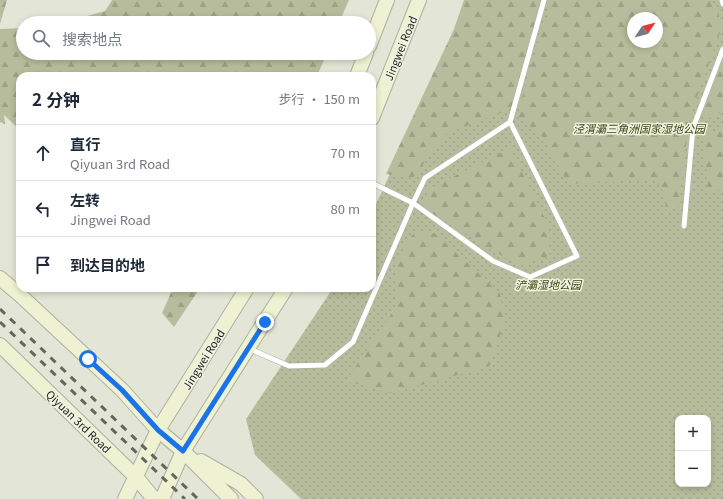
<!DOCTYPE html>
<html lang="zh">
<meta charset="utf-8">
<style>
:root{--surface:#fff;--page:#f6f6f7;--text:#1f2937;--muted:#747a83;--line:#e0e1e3}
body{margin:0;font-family:Georgia,"Noto Sans SC",serif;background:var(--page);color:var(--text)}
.controls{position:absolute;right:12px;bottom:12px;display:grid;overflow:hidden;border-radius:8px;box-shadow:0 2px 6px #0003}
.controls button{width:36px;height:36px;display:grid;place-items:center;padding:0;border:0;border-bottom:1px solid var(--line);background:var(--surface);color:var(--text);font:20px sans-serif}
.compass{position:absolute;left:627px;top:12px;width:36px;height:36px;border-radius:50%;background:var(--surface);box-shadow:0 2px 6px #0003;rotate:55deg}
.stop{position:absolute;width:12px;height:12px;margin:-9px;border:3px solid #1a73e8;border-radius:50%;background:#fff}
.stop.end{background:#1a73e8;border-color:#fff;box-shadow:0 1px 4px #0008}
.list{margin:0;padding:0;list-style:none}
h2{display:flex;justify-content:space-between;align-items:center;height:52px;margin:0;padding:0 16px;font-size:17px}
h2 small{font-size:13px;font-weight:400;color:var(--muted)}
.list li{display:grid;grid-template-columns:26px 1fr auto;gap:12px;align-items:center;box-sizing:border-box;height:56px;padding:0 16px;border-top:1px solid var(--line)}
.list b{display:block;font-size:15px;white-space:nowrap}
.list p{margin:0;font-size:13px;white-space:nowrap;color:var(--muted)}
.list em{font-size:13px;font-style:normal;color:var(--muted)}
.icon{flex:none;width:22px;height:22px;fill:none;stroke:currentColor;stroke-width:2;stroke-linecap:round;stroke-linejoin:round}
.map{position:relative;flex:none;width:723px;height:499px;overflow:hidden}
.search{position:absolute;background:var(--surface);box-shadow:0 2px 6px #0003;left:16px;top:16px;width:360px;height:44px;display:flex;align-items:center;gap:10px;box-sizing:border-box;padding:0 14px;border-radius:22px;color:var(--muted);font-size:15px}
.panel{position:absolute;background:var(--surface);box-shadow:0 2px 6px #0003;left:16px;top:72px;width:360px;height:220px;border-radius:12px}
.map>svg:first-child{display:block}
.grass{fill:url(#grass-dots);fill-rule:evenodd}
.forest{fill:url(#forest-firs);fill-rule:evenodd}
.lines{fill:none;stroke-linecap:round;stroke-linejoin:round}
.service-casing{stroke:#acb0a0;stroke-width:6}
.secondary-casing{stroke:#acb0a0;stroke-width:16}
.service{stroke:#fff;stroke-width:5}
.secondary{stroke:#eef2d2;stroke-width:14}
.rail{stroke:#64665c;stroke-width:3;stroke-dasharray:7 7;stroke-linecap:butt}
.route{stroke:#1a73e8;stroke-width:5}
.labels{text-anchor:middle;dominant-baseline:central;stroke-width:3;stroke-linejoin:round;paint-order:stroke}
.street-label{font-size:11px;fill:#1e1f19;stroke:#f0f3e3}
.park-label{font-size:11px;font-style:italic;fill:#3d440a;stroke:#f0f3e3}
</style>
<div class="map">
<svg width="723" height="499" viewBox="0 0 723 499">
<defs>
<pattern id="grass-dots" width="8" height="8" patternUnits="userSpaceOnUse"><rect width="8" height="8" fill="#b7bd9c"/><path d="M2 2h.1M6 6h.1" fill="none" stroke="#9da286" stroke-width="1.8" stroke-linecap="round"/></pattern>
<pattern id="forest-firs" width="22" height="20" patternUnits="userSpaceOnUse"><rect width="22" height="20" fill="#b7bd9c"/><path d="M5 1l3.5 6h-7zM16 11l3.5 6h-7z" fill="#9da286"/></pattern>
</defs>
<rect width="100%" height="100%" fill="#e3e6d6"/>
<path class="grass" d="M465,0H723V499H301L255,455L246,419L333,288H372V213L435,75L454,30ZM633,18H657V42H633ZM678,418H708V484H678Z"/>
<path class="forest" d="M0,0H7L0,24Z
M112,0H349L339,23H62L105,11Z
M464,0H542L512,108L446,134L413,178L386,174L454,29Z
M550,0H711L723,24L689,120L679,206L667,213L660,179L568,184L543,137L517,116ZM633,18H657V42H633Z
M23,28V53H327L317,76H20V130L4,115L5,124L0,122V29Z
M723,46V111L708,119L701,109Z
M723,126V187L708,197L704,137Z
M510,148L549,227L550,256L519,266L434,215L424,201L429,189Z
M415,231L436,234L500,293L505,321L490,366L392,393L346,381L398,304L395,261Z
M173,288H200L174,327L162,313Z"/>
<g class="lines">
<g class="service-casing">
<path id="service" d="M722,0L723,4
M510,122L544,0
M684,226L693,128L723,49
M250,349L289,366L325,365L353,342L413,203L425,178L510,122L577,256L530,277L493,261L413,203L372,183"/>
</g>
<g class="secondary-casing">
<path id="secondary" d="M369,46L387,0
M357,76L366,53
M372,118L419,0
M0,278L20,295L122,390L158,430L183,451L231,499
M0,345L136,477L154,499
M201,461L241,484L256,499
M125,499L158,430L247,288
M162,499L183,451L286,288"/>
</g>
<use href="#service" class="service"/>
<use href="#secondary" class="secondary"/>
<path class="rail" d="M0,309L198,499
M0,322L185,499"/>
</g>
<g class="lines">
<path class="route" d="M88,359L122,390L158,430L183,451L265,322"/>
</g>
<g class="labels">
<g class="street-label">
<text transform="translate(400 48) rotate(-68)">Jingwei Road</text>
<text transform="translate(203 359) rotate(-58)">Jingwei Road</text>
<text transform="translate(79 421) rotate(44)">Qiyuan 3rd Road</text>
</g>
<g class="park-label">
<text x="639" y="128">泾渭灞三角洲国家湿地公园</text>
<text x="548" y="284">浐灞湿地公园</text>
</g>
</g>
</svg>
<div class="controls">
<button>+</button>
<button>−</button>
</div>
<svg class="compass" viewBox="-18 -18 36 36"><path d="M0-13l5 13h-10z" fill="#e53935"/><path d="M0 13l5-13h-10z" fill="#747a83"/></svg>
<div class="stop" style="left:88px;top:359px"></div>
<div class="stop end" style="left:265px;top:322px"></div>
<div class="search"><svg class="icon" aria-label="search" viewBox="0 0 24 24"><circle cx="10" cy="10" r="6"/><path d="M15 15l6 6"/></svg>搜索地点</div>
<section class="panel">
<h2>2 分钟<small>步行 · 150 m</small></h2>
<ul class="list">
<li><svg class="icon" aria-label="ahead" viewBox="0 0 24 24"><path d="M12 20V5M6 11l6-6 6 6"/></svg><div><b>直行</b><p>Qiyuan 3rd Road</p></div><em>70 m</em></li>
<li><svg class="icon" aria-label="left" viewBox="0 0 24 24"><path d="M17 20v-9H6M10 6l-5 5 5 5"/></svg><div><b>左转</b><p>Jingwei Road</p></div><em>80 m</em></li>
<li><svg class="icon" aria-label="arrive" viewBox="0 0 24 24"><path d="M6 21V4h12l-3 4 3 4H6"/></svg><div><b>到达目的地</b></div></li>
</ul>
</section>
</div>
